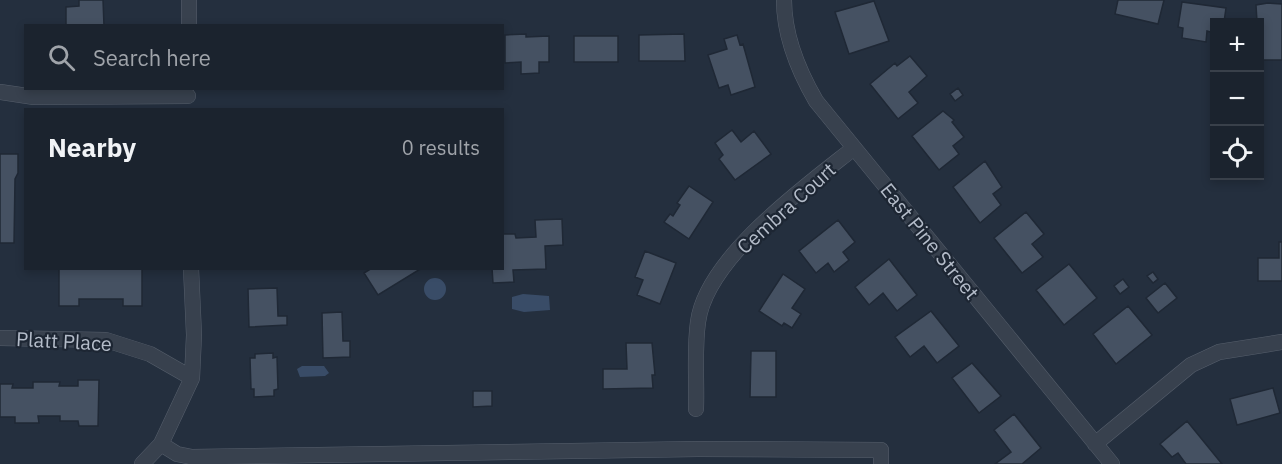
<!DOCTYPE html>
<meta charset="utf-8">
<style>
:root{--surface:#1b232e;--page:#282f3a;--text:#f1f3f6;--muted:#a0a4aa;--line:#39404a}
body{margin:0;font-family:"IBM Plex Sans",sans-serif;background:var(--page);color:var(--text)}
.controls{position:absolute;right:18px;top:18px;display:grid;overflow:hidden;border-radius:0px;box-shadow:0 3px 9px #0003}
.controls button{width:54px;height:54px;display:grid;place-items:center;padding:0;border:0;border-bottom:2px solid var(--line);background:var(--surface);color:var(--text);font:30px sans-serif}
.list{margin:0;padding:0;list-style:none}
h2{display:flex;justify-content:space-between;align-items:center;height:78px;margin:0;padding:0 24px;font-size:26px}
h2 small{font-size:20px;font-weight:400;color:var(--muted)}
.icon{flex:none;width:33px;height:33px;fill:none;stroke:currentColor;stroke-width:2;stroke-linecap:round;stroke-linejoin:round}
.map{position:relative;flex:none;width:1282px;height:464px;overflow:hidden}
.search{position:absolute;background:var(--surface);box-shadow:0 3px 9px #0003;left:24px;top:24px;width:480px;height:66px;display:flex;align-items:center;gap:15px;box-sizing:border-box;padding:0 21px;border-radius:0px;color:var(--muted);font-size:22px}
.panel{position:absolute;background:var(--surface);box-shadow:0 3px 9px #0003;left:24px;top:108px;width:480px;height:162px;border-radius:0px}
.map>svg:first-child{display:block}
.water{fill:#394c67}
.building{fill:#455162;stroke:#1f2835;stroke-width:1.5}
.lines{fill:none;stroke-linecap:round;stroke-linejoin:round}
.minor-casing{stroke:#565f6c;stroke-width:16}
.minor{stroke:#38414e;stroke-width:15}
.labels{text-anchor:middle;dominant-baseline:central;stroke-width:4.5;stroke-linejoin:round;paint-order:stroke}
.street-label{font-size:20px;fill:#b4bcc9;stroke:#1d2633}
</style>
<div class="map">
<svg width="1282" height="464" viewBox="0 0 1282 464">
<rect width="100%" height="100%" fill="#242f3e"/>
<path class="water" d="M424 289a11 11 0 1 1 22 0a11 11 0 1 1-22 0Z
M523,294L549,296L550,310L524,312L512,309V297Z
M302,366H324L329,373L325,376L300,377L297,369Z"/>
<path class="building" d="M79,0H103L104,26L66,25V7L79,6Z
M1118,0H1164L1158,24L1115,14Z
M874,1L889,41L849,54L835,12Z
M1182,2L1226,8L1224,22H1214V33L1207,31L1206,42L1182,38L1183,28L1178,27Z
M1268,3L1282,4V60H1260V22H1257L1256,5Z
M526,34V37L549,36V62H539V73L521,74V62L505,63V35Z
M684,34L685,61H639V35Z
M737,35L740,45L743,44L755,87L731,95L728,85L719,88L708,55L727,49L724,39Z
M574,36H618V62H574Z
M910,56L927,76L909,92L918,103L898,119L870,84L895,63L897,66Z
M958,88L963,95L955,101L950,94Z
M943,111L954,120L952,122L964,137L953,146L959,154L939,170L912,136Z
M732,130L741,142L754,131L771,154L735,180L719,159L723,155L715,143Z
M0,154H18V173L15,179L14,243H0Z
M985,161L1002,187L993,194L1001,205L980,223L953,187Z
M689,186L713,202L689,239L664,222L670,214L673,216L680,205L677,203Z
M1026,212L1044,234L1032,244L1043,257L1022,273L994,238Z
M562,219L563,245L545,246L546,269L513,270L514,282L493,283L492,268H502V234H515L516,238L536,237L535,220Z
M838,220L855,242L843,252L849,260L834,272L828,263L816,273L799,251Z
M1279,242H1282V281H1258V258H1279Z
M645,251L676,263L660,304L637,295L643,280L635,277Z
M889,259L917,295L897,311L883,293L869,305L855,287Z
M1069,264L1097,298L1064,325L1036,290Z
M59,268H142V306H123V299H79V306H59Z
M372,268H422L378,295L364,273Z
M1153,272L1158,279L1153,283L1147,276Z
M783,274L805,289L792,308L801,314L792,328L784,323L782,326L759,311Z
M1123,279L1129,287L1120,294L1114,286Z
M1165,283L1177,298L1158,313L1146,298Z
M277,288L278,316H287V325L249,327L248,289Z
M1128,306L1152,335L1116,364L1093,334Z
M931,311L959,346L937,363L924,346L910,357L895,337Z
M342,312L343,341H350V357L323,358L322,313Z
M626,343H652L655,375H652L653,388L603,389V369H627Z
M751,351H776V397H750Z
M273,353V358L277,357L278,389L274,390V396L254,397V389H251L250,358H255V354Z
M972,363L1001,396L979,413L952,378Z
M78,380H99L98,426H79L78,421H60V416H38L39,423H15V417H0V384H13L12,388H33V382H60L59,386H78Z
M1273,388L1280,413L1237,425L1230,399Z
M473,391H492V406L473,407Z
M1014,414L1041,448L1022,464H995L1011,452L994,430Z
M1187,421L1222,464H1186L1178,453L1172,457L1160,444Z"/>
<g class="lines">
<g class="minor-casing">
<path id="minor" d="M784,0C784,36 798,70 816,101L1112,464
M189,26V0
M0,92L34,97L188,96
M0,338L106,340L150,354L192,378
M696,409C697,381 694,350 698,322C706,258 806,186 854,148
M161,444L177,454L192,457L698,449L881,450V464
M1095,444L1191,365L1219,352L1282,342
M142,464L161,444L192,378L194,335L191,268"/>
</g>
<use href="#minor" class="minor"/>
</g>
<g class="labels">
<g class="street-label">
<text transform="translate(786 208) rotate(-42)">Cembra Court</text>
<text transform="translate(930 241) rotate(51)">East Pine Street</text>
<text transform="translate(64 341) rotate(3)">Platt Place</text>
</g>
</g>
</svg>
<div class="controls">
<button>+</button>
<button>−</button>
<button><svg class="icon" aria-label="locate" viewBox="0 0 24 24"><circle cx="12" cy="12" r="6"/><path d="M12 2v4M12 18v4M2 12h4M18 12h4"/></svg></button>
</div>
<div class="search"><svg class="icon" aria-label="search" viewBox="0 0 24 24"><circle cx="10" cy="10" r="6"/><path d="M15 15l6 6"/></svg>Search here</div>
<section class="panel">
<h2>Nearby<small>0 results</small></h2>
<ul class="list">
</ul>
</section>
</div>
